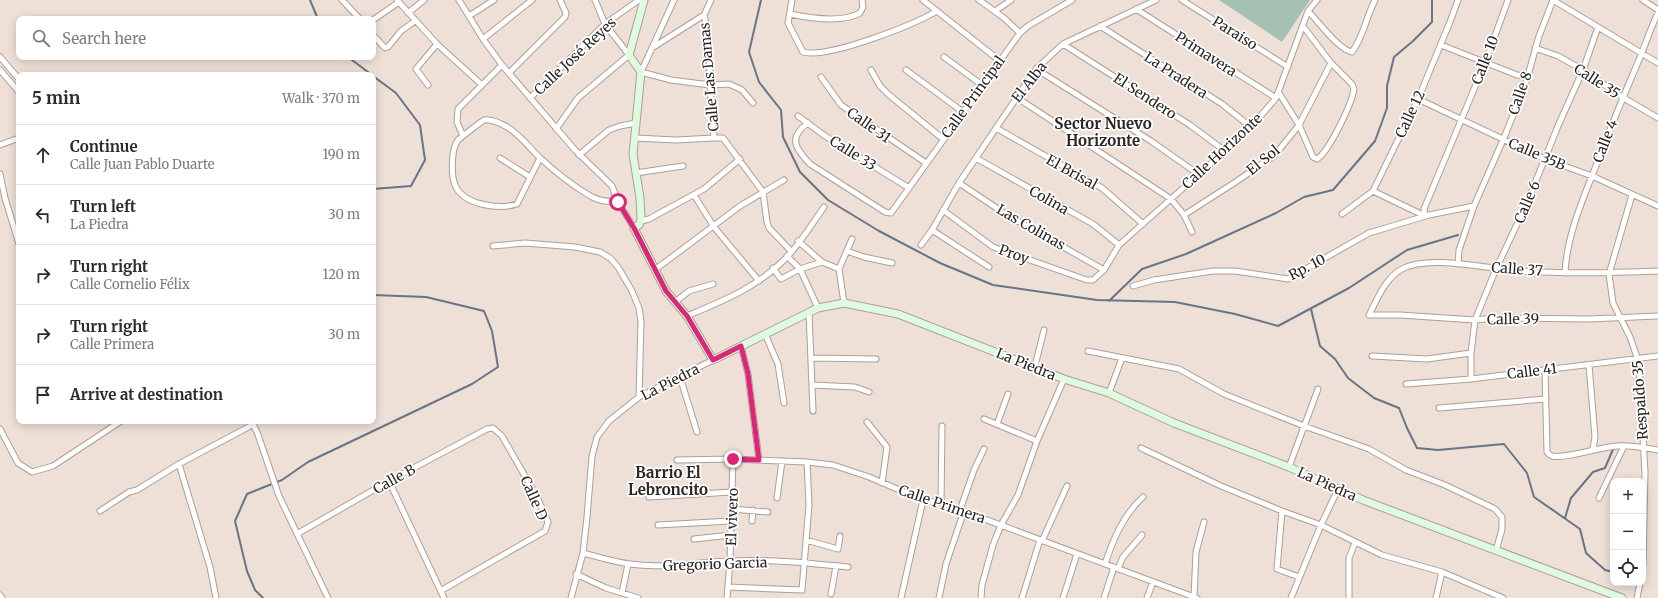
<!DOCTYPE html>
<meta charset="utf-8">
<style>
:root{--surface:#fff;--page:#f7f7f7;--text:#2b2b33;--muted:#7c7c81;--line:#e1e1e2}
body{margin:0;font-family:Merriweather,serif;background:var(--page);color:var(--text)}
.controls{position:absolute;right:12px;bottom:12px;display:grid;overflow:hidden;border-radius:8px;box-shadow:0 2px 10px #0003}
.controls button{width:36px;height:36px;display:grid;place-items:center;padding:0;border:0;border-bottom:1px solid var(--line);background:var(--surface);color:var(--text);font:20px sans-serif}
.stop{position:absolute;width:12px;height:12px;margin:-9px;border:3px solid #db2777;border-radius:50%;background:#fff}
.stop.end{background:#db2777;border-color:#fff;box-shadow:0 1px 4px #0008}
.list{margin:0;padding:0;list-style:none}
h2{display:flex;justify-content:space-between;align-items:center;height:52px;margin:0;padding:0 16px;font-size:17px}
h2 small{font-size:13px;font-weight:400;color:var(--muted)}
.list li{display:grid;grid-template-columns:26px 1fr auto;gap:12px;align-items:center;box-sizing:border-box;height:60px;padding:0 16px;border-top:1px solid var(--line)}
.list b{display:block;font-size:15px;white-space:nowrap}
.list p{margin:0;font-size:13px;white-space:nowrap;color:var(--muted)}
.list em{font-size:13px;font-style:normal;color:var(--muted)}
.icon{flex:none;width:22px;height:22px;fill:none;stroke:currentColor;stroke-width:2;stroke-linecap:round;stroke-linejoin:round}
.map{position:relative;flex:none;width:1658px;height:598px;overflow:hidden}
.search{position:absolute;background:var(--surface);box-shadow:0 2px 10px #0003;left:16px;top:16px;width:360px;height:44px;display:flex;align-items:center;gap:10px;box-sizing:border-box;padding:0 14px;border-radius:8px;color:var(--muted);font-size:15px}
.panel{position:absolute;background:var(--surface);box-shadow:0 2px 10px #0003;left:16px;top:72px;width:360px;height:352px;border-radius:8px}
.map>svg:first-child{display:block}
.green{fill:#a5c1b4}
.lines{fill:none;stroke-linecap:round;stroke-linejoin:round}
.stream{stroke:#687488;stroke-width:2}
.street-casing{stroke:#ad9f97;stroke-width:7}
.secondary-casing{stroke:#ad9f97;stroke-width:9}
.street{stroke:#fff;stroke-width:5}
.secondary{stroke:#dffbdf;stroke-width:7}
.route{stroke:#db2777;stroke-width:5}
.labels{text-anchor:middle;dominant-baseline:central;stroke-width:3.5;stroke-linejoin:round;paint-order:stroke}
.street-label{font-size:14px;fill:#2b2622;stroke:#fff}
.neighbourhood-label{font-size:15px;font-weight:bold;fill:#2b2622;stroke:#fff}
</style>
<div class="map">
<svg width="1658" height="598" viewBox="0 0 1658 598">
<rect width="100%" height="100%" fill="#eee0d7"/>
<path class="green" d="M1219,0H1310L1282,42Z"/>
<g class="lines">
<path class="stream" d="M310,0L318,19
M761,0L749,52L759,82L781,110L783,137L800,172L828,200L879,231L940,263L993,285L1097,300L1175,302L1235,314L1278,326L1349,288L1407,250L1458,235
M348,57L372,75
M373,76L396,93L420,125L425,160L411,186L373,189
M1109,301L1142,269L1186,254L1276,213L1304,197L1333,190L1375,141L1387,108V86L1394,57L1413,41L1432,22V0
M1311,309L1320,346L1335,359L1348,378L1374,398L1399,408L1407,428L1417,448L1438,450L1504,444L1527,473L1534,497L1580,529L1586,553L1605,570L1613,572
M1565,518L1571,498L1593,472L1605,468L1614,447
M263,598L255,590L247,571L235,521L247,494L282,480L308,462L472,384L498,367L492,331L484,311L426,297L373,295"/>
<g class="street-casing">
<path id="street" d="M342,0L360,19
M397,0L437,44L482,85
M459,0L483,39L502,65L575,150L612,186L618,202L634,228
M674,0L641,72L671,80L710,85L729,84L742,90L753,103
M792,0L788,23L803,52C828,59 913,25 937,11
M923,0L1000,61
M979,0L1004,18L1020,33
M1182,0L1288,67
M1553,0L1658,63
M1643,0L1658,10
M1136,9L1276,98
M995,11L1011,0
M1308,11C1318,21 1339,50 1352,52C1364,36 1366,17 1375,0
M408,13L424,0
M790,14C809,18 842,23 860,13L863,7L862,0
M704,15L709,38L710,85L714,138H723L763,192L767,222L769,228L791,251
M469,16L494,0
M373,20L399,2
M1100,26L1222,104L1251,127
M373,35L385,48L388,47L401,31L415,21
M483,39L532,0
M1063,44L1190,125L1225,151
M1441,45L1517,75L1527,76
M652,48L704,15L711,0
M1535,48L1558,56L1583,70L1622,97L1658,118
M0,57L19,79
M944,57L982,85
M1036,69L1151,141L1198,174
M0,70L19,92
M871,70L880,86L888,94L943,139
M906,70L963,112
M509,73L565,17L566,13L560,0
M821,77L841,105L926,163
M428,85L416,69L437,44
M1279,93L1299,125L1313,157L1317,159C1329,152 1352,103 1354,89L1352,84L1331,63L1303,26
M1016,97L1171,199L1184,215L1192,232
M530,98L605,24L639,0
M1418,99L1545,159L1592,176L1658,206
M798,116L825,136L909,188
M808,123C787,138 796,149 810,164L885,212L891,213L1020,33L1028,26L1072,0
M996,128L1102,188L1143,224
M556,129L578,98L629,55L605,24L595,0
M463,136L457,122L458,109L502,65
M635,138L676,140L714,138
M0,145L19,138
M579,155L609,130L620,126L636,123
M500,158L530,177
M540,158L517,204C499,210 463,205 455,185C451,175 451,149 458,140C460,138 482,121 484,120C492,119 500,123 507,127C519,134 528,146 538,156C554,171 573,186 592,197C600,201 609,202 618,202
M976,158L1093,224L1119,245
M636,173L683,166
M0,174L5,198L19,244
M959,183L1007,215L1104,270
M1373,191L1425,216
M694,195L714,227L759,281
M1632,195L1609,274L1613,303L1630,337L1639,363L1645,473L1643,565
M943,210L993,247L1087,280H1093L1104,270L1119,245L1225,151L1258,119L1276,98L1308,11L1317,0
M1342,214L1373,191L1418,99L1450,22L1458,0
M1184,215L1234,183L1275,155L1299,125L1331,63
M1425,216L1424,209L1485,63L1508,0
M641,221L649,219L704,189L740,159
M932,230L989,267
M798,241L822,262L839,269
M921,245L932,230L959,183L1036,69L1063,44L1156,0
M493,246L525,243L575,247L600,252L610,258L618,267L632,291L639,308L641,321L639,397
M847,251L864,257L892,263
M787,256L800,269L818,308
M1458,264L1459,250L1474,206L1503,140L1525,86L1539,36L1553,0
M773,268L781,279L800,269L822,262
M656,269L740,206L784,180
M1658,271C1611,273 1565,274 1519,271C1488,269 1429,254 1402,269C1385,278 1377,300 1369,315H1400L1475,320L1495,318L1589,319L1658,316
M1565,273C1567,230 1588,188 1603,148C1615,116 1628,86 1641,55C1647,40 1651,27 1658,13
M1133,286L1154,280L1213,271H1235L1288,279L1369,233L1429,215L1474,206
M675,302L689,291L713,284
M844,303L839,269L852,239
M809,312L813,411
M687,316C725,300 758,287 787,257C801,242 812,224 824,207
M765,334L778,364L784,403
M741,346L748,374L759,460
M1088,351L1179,369L1224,394L1304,426L1369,449L1406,470L1445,485L1495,509L1502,517V529L1496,551
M1372,356L1427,359L1471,353
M811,358L876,359
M1589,365L1595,437L1593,449
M1035,366L1044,330
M1545,370L1547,452C1549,454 1549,455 1552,456C1567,459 1599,447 1617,446C1631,445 1645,448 1658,450
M680,377L697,432
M1471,379V353L1475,320L1496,269L1527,203L1558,126L1583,70L1598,27
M1406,384L1471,379L1658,356
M812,385L855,387L869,392
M1109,393L1122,358
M1439,408L1546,399
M984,419L1037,441
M251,421L257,432L279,496L328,598
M867,422L887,447L882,483
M997,424L1008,394
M0,429L18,463L32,472L53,466L121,421
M1141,448L1221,486L1282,511L1321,525L1382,555L1442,572L1503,598
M677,460L733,459L807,462L833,465L869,477L923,500L941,503L960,510L1197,598
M179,464L210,567L216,598
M1289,467L1318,389
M389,481L444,598
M649,497L732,492
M777,498L782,461
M1599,498L1624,446
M941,503L942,426
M732,509L768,512
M960,510L974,470L984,449
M100,511L129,492L137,490L179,464L254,424
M1282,511L1277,569L1299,577
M752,521L753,510
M658,525L731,521
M297,534L389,481L487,429L493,428L502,436L537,497L548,522L545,531L442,590
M694,539L731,535
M806,540L838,549L840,536
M1042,541L1067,486
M583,553C598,557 614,562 630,564C663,569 696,562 730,561C769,559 809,563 848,567
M1105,564C1113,540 1123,515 1143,497
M1118,569L1123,557L1142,535
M576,574L606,588L638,598
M728,587L802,590L809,505L807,462
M622,593L628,564
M831,594L836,566
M0,595L2,598
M571,598L583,553L587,517L592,456L597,437L609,421L639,397L713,360
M727,598L730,561L733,459
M901,598L923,500
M939,598L946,564L964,511
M981,598L982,585L993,545L1001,525L1018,495L1037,441L1064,379
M1022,598L1040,540
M1063,598L1077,554
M1104,598L1114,567
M1147,598L1153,582
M1194,598L1196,552L1204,522
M1291,598L1321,525L1338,489
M1349,598V558L1355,543
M1436,598L1442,572
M1637,598L1640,583"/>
</g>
<g class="secondary-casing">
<path id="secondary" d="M644,0L629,55L641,72L633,154L640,198L641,219L639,225L634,228L666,291L687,316L713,360L818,308L844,303L898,314L1064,379L1109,393L1174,423L1289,467L1363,500L1622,598"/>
</g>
<use href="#street" class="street"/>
<use href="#secondary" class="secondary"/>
</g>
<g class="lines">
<path class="route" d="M618,202L634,228L666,291L687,316L713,360L741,346L748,374L759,460L733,459"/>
</g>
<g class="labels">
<g class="street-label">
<text transform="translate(1235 33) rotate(32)">Paraiso</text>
<text transform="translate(1206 54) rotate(33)">Primavera</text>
<text transform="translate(575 56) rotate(-43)">Calle José Reyes</text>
<text transform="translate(1485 60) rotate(-69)">Calle 10</text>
<text transform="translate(1176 75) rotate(33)">La Pradera</text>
<text transform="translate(709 77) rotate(-95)">Calle Las Damas</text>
<text transform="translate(1597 81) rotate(33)">Calle 35</text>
<text transform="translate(1029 82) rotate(-52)">El Alba</text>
<text transform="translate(1520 93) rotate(-71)">Calle 8</text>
<text transform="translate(1145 96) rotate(33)">El Sendero</text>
<text transform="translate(973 97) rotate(-54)">Calle Principal</text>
<text transform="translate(1410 114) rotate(-65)">Calle 12</text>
<text transform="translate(869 125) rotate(35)">Calle 31</text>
<text transform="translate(1605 141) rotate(-69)">Calle 4</text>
<text transform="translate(1222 151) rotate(-43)">Calle Horizonte</text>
<text transform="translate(853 153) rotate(32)">Calle 33</text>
<text transform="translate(1537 154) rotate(23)">Calle 35B</text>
<text transform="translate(1263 160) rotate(-39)">El Sol</text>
<text transform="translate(1072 172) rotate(29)">El Brisal</text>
<text transform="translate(1049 200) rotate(30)">Colina</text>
<text transform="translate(1527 202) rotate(-67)">Calle 6</text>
<text transform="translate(1031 227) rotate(30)">Las Colinas</text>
<text transform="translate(1014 254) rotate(20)">Proy</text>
<text transform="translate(1307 267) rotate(-27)">Rp. 10</text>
<text transform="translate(1517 269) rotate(4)">Calle 37</text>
<text transform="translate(1513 319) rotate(-1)">Calle 39</text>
<text transform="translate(1026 364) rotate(22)">La Piedra</text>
<text transform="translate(1532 371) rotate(-7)">Calle 41</text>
<text transform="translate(670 382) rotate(-27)">La Piedra</text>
<text transform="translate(1640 400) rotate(-94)">Respaldo 35</text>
<text transform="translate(394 479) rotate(-29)">Calle B</text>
<text transform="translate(1327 484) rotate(24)">La Piedra</text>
<text transform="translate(534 498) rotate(66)">Calle D</text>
<text transform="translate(942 504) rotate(19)">Calle Primera</text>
<text transform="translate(732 517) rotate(-88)">El vivero</text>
<text transform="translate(715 564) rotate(-2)">Gregorio Garcia</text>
</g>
<g class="neighbourhood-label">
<text x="1103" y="123">Sector Nuevo<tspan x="1103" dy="17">Horizonte</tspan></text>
<text x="668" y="472">Barrio El<tspan x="668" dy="17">Lebroncito</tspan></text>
</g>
</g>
</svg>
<div class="controls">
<button>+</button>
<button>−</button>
<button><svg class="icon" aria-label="locate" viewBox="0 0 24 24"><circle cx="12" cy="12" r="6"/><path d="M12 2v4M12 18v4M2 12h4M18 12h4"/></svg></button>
</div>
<div class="stop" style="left:618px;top:202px"></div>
<div class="stop end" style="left:733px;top:459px"></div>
<div class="search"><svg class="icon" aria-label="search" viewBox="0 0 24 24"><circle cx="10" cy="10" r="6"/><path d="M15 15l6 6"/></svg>Search here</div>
<section class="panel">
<h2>5 min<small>Walk · 370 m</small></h2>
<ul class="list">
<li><svg class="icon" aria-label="ahead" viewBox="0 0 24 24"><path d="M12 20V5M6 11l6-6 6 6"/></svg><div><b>Continue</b><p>Calle Juan Pablo Duarte</p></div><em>190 m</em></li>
<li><svg class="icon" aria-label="left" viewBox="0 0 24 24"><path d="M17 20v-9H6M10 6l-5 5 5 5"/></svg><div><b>Turn left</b><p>La Piedra</p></div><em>30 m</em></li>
<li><svg class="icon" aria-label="right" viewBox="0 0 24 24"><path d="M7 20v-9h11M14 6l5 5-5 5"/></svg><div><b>Turn right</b><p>Calle Cornelio Félix</p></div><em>120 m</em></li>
<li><svg class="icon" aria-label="right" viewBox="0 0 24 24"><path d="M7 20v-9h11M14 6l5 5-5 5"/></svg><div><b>Turn right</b><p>Calle Primera</p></div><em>30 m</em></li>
<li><svg class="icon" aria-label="arrive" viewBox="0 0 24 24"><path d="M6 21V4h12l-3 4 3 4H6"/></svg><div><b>Arrive at destination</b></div></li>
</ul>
</section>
</div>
